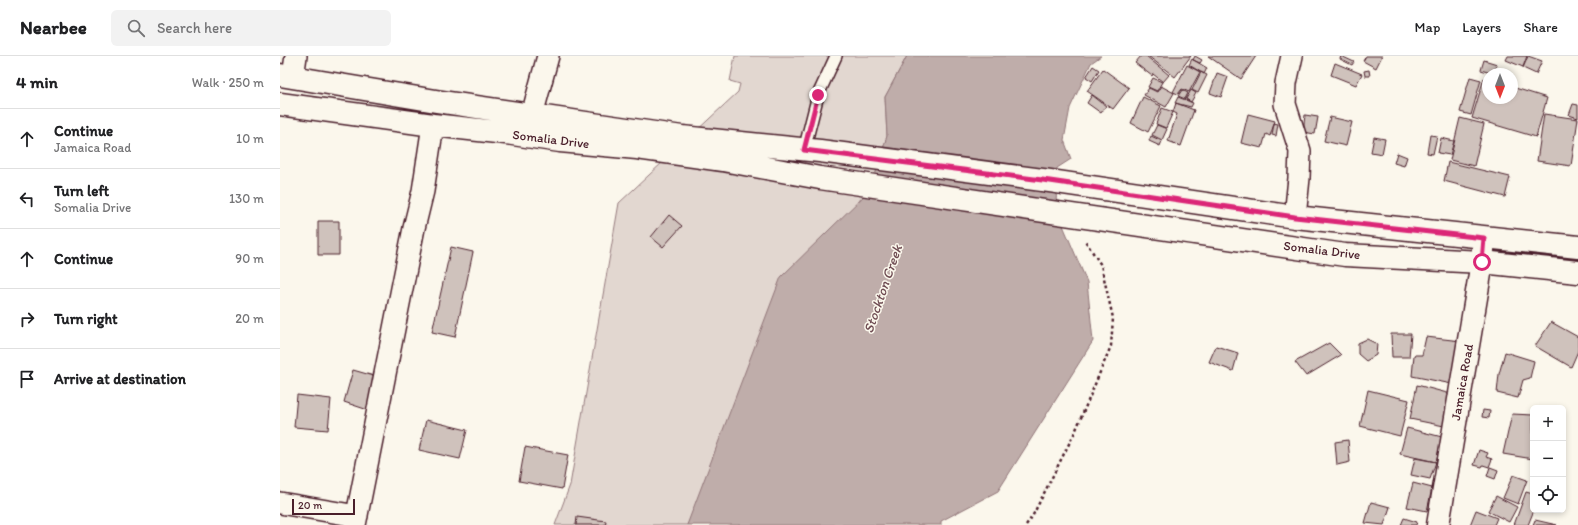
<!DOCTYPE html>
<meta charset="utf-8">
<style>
:root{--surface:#fff;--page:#f2f2f2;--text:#202124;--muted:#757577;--line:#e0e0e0}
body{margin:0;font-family:Itim,sans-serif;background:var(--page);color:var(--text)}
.controls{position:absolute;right:12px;bottom:12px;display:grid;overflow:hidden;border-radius:6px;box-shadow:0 2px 6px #0003}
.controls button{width:36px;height:36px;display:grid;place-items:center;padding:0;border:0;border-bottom:1px solid var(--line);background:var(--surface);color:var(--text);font:20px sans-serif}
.compass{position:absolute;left:1202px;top:12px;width:36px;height:36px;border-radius:50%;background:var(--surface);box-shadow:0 2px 6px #0003;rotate:180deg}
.scale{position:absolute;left:12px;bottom:10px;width:63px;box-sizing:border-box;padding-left:4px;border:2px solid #4a1f2b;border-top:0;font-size:11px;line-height:14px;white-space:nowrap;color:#4a1f2b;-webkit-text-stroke:3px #fbf7ec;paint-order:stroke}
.stop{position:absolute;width:12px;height:12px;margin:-9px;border:3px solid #db2777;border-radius:50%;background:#fff}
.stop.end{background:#db2777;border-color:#fff;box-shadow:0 1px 4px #0008}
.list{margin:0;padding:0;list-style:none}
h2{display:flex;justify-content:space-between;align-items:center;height:52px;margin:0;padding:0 16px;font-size:17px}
h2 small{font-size:13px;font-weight:400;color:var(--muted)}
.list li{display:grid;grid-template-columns:26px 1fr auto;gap:12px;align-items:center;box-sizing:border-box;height:60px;padding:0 16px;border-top:1px solid var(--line)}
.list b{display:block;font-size:15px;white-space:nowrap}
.list p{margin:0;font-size:13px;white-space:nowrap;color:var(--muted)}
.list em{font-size:13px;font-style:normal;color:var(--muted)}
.icon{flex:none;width:22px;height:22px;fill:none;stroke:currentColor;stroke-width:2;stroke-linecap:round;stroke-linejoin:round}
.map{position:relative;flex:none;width:1298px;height:469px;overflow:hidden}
header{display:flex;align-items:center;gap:24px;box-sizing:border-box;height:56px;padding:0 20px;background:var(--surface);border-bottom:1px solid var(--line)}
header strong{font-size:19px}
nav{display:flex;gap:22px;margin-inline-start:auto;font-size:14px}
.search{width:280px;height:36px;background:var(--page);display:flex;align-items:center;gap:10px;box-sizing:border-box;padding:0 14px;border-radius:6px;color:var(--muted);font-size:15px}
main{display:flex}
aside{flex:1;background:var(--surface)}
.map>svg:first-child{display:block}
.green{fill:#e2d7d0;stroke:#967b7e}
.water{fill:#bfadaa;stroke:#907477}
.building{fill:#cfc2bc;stroke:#4a1f2b}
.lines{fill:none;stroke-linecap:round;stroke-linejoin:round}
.service-casing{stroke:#4a1f2b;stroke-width:14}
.minor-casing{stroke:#4a1f2b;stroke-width:24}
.tertiary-casing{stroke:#4a1f2b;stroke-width:25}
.primary-casing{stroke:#4a1f2b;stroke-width:25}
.path{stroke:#4a1f2b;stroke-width:2.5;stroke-dasharray:3 3;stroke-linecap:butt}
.service{stroke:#fbf7ec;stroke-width:11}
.minor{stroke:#fbf7ec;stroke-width:21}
.tertiary{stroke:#fbf7ec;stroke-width:22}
.primary{stroke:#fbf7ec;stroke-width:22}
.route{stroke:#db2777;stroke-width:5}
.labels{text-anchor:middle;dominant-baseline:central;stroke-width:3;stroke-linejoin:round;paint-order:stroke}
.street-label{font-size:13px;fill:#4a1f2b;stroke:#fbf7ec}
.water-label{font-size:14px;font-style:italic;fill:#6d4a51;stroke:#fbf7ec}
</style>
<header>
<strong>Nearbee</strong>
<div class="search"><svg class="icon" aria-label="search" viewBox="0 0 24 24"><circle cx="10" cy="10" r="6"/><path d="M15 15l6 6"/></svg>Search here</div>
<nav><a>Map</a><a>Layers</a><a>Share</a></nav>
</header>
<main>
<aside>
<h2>4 min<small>Walk · 250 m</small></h2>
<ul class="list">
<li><svg class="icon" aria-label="ahead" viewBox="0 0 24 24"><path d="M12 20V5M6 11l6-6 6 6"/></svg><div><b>Continue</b><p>Jamaica Road</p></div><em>10 m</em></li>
<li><svg class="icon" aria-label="left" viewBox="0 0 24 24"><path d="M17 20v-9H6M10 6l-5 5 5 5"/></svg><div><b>Turn left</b><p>Somalia Drive</p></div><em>130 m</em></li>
<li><svg class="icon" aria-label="ahead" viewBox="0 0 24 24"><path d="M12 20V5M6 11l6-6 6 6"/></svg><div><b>Continue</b></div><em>90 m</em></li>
<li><svg class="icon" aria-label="right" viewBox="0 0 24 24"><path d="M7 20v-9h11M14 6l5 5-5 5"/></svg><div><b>Turn right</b></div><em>20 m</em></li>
<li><svg class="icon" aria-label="arrive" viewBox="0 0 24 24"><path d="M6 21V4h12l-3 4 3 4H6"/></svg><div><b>Arrive at destination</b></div></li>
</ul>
</aside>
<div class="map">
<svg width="1298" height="469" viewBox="0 0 1298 469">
<rect width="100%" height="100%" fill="#fbf7ec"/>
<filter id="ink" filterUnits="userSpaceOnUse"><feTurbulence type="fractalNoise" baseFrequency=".025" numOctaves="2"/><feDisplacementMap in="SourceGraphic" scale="8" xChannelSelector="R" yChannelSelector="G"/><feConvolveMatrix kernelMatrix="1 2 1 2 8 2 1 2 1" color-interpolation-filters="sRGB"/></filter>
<g filter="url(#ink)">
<path class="green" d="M455,0H627L605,41L607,80L591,133L407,469H275L290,429L339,147L458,36L460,28L450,25Z"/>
<path class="water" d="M627,0H821L811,7L790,52L784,84L791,103L777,112L776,153L807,226L813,285L718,435L661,465V469H407L501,221L591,133L607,80L605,41Z"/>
<path class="building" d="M861,0H866L889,19L883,26L873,18L872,20L855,7Z
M868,0H911L895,21Z
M915,0L922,4L920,7L913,4Z
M928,0H976L961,23Z
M1061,0L1074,6L1072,9L1060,3Z
M1086,0H1102L1096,12L1083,5Z
M1228,0H1247L1243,11L1226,4Z
M1248,0L1262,5L1256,18L1243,12Z
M912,3L927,12L924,18L909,9Z
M1204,4L1217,8L1214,18L1201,14Z
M1055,7L1082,18L1076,29L1051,19Z
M907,9L920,16L909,36L902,33L898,38L893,36Z
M813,10L819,14L812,25L806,21Z
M823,13L849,32L833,53L807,35Z
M1089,14L1090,20H1085L1084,15Z
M921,16L927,19L918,37L912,34Z
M937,17L948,21L941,41L930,37Z
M1190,21L1201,24L1191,59L1180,56Z
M873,22L882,26L877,35L868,31Z
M1204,22L1208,23V42H1232V31L1267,42L1256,81L1192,62Z
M881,30L894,37L886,51L864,39L869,32L877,36Z
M902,34L908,37L905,43L898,40Z
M911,34L916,37L911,46L906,43Z
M812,39L826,50L821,57L807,47Z
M863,41L881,50L868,76L851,67Z
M898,41L913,47L911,51L895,47Z
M896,47L914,54L901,90L888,85L897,58L893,56Z
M1293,48L1298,49V62L1289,59Z
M882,52L893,56L886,72L876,68Z
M968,58L995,65L990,80L986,78L982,92L961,87Z
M1264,58L1298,63L1291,110L1257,105Z
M1025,59L1038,61L1035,78L1023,76Z
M1050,61L1072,66L1066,90L1044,85Z
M1180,62L1204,68L1194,110L1170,104Z
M994,67L998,68L996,80L992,79Z
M877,69L887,73L882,84L872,79Z
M1150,79L1157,80L1153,98L1147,97Z
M871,80L882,85L880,90L869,85Z
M1094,81L1105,83L1102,98L1091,96Z
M1161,82L1174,85L1170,99L1158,97Z
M1117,97L1127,101L1124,110L1114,107Z
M1168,106L1230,121L1225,141L1164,125Z
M389,159L402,170L383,191L371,181Z
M38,165H59V199H38Z
M171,191L193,196L175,281L152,276Z
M1271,266L1298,281V295L1291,311L1255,290Z
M1111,278H1131L1129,301H1112Z
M1146,281L1181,285L1177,329L1132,320L1134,299H1142Z
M1087,283L1097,288L1096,299L1086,305L1078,298V287Z
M1049,287L1061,299L1026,320L1015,306Z
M936,290L958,297L953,315L929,306Z
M1225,296L1254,305L1250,322L1243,324L1238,342L1217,337L1219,318Z
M73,314L101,322L91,355L64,346Z
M1137,329L1171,338L1164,370L1130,363Z
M1088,334L1129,344L1120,380L1080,370Z
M17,339L51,343L48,374L14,371Z
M1203,354L1210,355L1209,362L1202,361Z
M1232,358L1253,359V403L1223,398Z
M146,364L187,374L180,403L139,394Z
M1127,372L1162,381L1156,406L1120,398Z
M1068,384L1070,406L1057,409L1055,386Z
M245,391L288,399L282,433L239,425Z
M1199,394L1208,397L1206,401L1212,403L1209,411L1203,409L1202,411L1194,409Z
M1135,402L1156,406L1150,423L1131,419Z
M1210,411L1218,414L1215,423L1207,420Z
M1233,419L1247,424L1238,448L1223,442Z
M1133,427L1152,432L1147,455L1127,451Z
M1246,436L1253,438L1254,454L1248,469H1234Z
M1216,440L1237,451L1229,466L1208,455Z
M1091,446L1110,451L1104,469L1085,467Z
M1196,454L1217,462L1214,469H1190Z
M297,461L326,465L325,469H296Z
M1124,462L1137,466L1136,469H1121Z
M1255,464L1277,469H1253Z"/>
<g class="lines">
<g class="service-casing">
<path id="service" d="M524,94L538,39L556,0"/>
</g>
<g class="minor-casing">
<path id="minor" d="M1012,0L1006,27L1005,48L1020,95L1019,122L1015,161
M13,21L16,0
M252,59L268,0
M0,447L77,460
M75,469L134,172L143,135L153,69"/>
</g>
<g class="tertiary-casing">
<path id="tertiary" d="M1158,469L1202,206L1204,182"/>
</g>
<g class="primary-casing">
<path id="primary" d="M0,19L156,45L402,81L540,95L770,125L1015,161L1298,191
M0,48L153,69L226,77L280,85L357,92L443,104L540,122L1065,199L1202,206L1298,216"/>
</g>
<path class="path" d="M746,469L752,461L795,376L831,290L833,262L821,209L804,183"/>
<use href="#service" class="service"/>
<use href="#minor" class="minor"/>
<use href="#tertiary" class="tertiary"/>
<use href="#primary" class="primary"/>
</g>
</g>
<g class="lines" filter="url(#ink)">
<path class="route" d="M538,39L524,94L770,125L1015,161L1204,182L1202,206"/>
</g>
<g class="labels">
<g class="street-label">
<text transform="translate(271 83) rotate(7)">Somalia Drive</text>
<text transform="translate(1042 194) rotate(7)">Somalia Drive</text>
<text transform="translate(1182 326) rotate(-80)">Jamaica Road</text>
</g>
<g class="water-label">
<text transform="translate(603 233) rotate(-71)">Stockton Creek</text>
</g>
</g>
</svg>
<div class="controls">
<button>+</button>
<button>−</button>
<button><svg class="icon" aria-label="locate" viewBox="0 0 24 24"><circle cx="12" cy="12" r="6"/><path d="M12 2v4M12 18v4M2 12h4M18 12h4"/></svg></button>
</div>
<svg class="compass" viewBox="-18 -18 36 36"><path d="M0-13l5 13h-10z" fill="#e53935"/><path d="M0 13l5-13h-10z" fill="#757577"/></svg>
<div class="scale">20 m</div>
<div class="stop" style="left:1202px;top:206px"></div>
<div class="stop end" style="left:538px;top:39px"></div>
</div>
</main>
